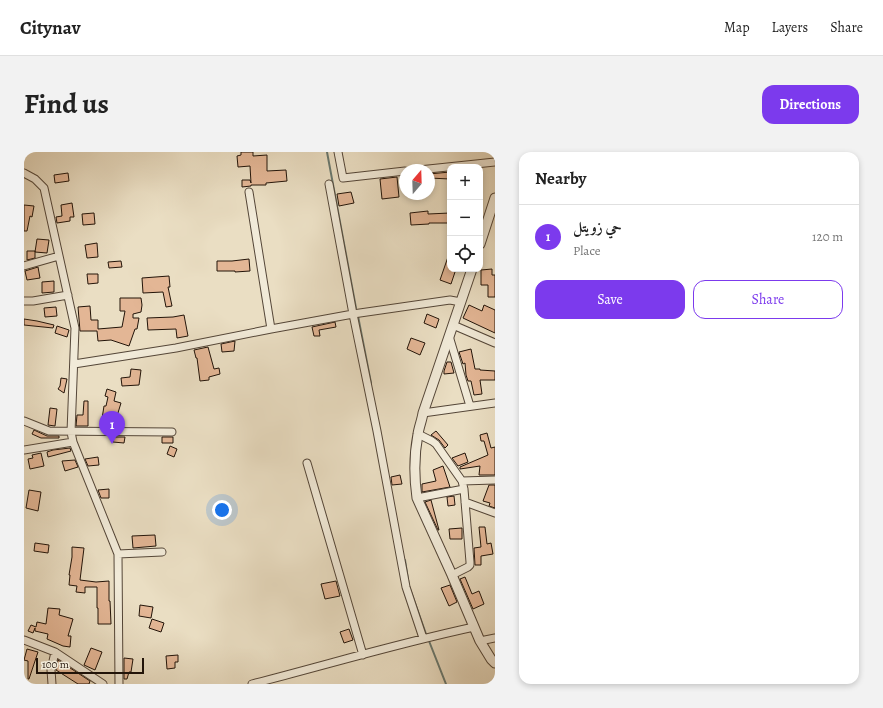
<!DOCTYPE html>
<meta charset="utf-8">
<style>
:root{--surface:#fff;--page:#f2f2f2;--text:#222;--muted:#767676;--line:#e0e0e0;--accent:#7c3aed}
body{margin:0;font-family:Alegreya,Amiri,serif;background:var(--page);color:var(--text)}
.controls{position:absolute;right:12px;top:12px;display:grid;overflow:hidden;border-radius:8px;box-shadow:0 2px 6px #0003}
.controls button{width:36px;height:36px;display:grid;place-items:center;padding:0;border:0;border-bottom:1px solid var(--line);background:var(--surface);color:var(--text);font:20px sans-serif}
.compass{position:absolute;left:375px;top:12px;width:36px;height:36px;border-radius:50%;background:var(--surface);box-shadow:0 2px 6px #0003;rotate:19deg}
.scale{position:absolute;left:12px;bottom:10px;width:108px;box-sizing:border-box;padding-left:4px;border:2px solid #221409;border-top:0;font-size:11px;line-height:14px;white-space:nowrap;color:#221409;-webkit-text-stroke:3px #f1ead8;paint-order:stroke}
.you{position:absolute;left:198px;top:358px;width:14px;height:14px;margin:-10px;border:3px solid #fff;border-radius:50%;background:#1a73e8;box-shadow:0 0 0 6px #1a73e833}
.badge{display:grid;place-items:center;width:26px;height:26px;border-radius:50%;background:var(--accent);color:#fff;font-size:13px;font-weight:700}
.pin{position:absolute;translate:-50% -33px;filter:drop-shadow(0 1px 2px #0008)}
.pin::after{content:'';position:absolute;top:21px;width:14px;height:12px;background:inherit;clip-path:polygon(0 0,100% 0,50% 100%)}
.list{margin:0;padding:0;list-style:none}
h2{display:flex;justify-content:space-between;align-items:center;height:52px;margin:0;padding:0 16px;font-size:17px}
h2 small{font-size:13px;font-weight:400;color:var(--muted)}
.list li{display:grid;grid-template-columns:26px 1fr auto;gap:12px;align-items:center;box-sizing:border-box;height:64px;padding:0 16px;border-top:1px solid var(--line)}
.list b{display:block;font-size:15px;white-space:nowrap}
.list p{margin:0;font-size:13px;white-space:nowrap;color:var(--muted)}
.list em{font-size:13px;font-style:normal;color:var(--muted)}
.actions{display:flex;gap:8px;padding:12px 16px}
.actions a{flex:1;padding:9px 0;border:1px solid var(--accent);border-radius:12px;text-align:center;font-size:14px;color:var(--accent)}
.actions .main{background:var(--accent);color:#fff}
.icon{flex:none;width:22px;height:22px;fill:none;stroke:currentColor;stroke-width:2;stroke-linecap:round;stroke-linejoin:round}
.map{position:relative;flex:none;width:471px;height:532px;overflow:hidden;border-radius:12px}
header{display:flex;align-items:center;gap:24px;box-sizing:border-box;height:56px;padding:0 20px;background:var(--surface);border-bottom:1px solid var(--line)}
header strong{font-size:19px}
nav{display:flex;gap:22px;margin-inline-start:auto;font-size:14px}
.intro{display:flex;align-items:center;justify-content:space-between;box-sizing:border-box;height:96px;padding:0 24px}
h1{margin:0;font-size:28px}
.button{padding:10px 18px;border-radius:12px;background:var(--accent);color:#fff;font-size:14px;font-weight:700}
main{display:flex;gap:24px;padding:0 24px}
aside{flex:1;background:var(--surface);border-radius:12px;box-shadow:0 2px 6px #0003}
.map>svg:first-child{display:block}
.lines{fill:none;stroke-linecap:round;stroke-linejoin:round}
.stream{stroke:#697970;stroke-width:2}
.building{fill:#e3b695;stroke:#221409}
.minor-casing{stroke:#544638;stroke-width:9}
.tertiary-casing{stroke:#544638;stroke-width:11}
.minor{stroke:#f1ead8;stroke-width:7}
.tertiary{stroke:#f1ead8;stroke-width:9}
</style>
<header>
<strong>Citynav</strong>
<nav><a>Map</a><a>Layers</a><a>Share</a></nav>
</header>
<div class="intro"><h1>Find us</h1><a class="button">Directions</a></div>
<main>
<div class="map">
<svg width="471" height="532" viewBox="0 0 471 532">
<rect width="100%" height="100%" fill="#eadec3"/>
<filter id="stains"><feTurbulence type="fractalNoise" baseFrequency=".005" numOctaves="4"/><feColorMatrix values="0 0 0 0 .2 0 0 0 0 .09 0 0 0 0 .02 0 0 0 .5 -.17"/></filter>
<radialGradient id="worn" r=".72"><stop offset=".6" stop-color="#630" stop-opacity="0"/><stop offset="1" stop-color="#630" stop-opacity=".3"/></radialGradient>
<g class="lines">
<path class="stream" d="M303,0L332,156
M334,164L347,231
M381,408L385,434L402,482
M405,489L422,532"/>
</g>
<path class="building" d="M217,0H229V4L243,3V19L262,18L263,29L242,31V33H227V34L218,35V28H226L227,31L226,14L214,15L213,4L217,3Z
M426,20V27L405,26V22Z
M44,21L45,29L31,31L30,23Z
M373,25L375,45L358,47L356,27Z
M327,40L330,51L315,54L313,42Z
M48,51L50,65H46V69L33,71L32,65L38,64L37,53Z
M0,53L10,54L8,65L6,64L3,79H0Z
M404,59V62L426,61V71H405V72L387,73L386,61Z
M70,61L71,72L59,73L58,62Z
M13,87L25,88L23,101L11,100Z
M73,91L74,105L63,106L61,93Z
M3,99H11V106L3,108Z
M425,102H426V117H432L427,132L416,128Z
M225,107L226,119L211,120V119H193V109H208Z
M97,109L98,115L85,116L84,110Z
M14,115L16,126L3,128L1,119Z
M468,117V123H471V145H464V133H457V118Z
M63,122H74V131L64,132Z
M145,124L146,135H144L148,154L142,155L139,140L119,141L118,126Z
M30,129V140L18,141V130Z
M96,146H117L118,153L117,160L109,162V166H115L113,177H111L105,194L87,188L74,189L73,179H56L54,155L66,154L67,168H74V177L98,175L101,159H96Z
M445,153L458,159L460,153L471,158V181L439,166Z
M32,155L33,164L21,165L20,156Z
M403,162L415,167L412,176L400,171Z
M160,163L164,184L153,186L152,177L124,178L123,166L149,165Z
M0,167L13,169L30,173L29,176L0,173Z
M311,170L312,175L295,178L296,184H290L288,175Z
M33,174L45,178L43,185L31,181Z
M387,186L401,191L396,203L383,197Z
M211,189L210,199L198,200L197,192Z
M184,195L190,217L195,216L196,222L185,225V228L176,229L173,206H172L170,198Z
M447,197L451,217H456V218L471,219V228H456L458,242L450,243L447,229H444L442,223L441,211L439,212L435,200Z
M423,210H427L430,221L420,222V219Z
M107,217L117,218L115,233L98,234L97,226L106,225Z
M37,226L43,227L40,241L34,237L36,234Z
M83,237L92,240L90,249L97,251L93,264H95L93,275L77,273L80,254H82L84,245L81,244Z
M60,249H64V274H52L53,263H59Z
M26,256L33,257L31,274L24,273Z
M10,278L23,284H35V286H17L8,282Z
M412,279L424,293L421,296L415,288L407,283Z
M463,281L467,296L471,295V323H455L456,314L436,317V315L464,303L460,289H457L456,283Z
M89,285H101L100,291L89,290Z
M138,285H149V291H138Z
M146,294L153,297L150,305L143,302Z
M46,296L47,299L24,305L23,300L29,298Z
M17,301L20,314L6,317L4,307L9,306L8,303Z
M441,301L444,310L434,314L428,306Z
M74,305L75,313L64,314L61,307Z
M51,308L54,315L41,319L38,309Z
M419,314L426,335L398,340V332L412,329L409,318Z
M376,323L378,332L368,333L367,325Z
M465,333H471V356L465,354L466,351L459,349Z
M85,337V346H77L74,338Z
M5,338L17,340L14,359L2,356Z
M430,344L431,353L424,354L423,345Z
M407,348L415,378H414L401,350Z
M455,375H461L463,392L467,391L469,402L457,404V413H451L450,396L457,395Z
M438,376V387H426L425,377Z
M131,383L132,394L109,396L108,384Z
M11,391L25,393L24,401L10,399Z
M48,395L60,396L56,428L72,430L85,429V449H86L87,472H74V456H73V435H61V441L52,440L53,434L45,433L46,423H45L48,405Z
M441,425L448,442L455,439L460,452L449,457L436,427Z
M312,429L316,444L301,447L297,432Z
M426,433L433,450L425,454L417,436Z
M116,453L129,455L127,466L115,464Z
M24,456L36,457L35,463L49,467L44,484H47L46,495L39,494L23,487L24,482L11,479V476L9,481L4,479L7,473L12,475L13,470L22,472Z
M128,467L140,471L137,480L125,476Z
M325,477L329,488L320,491L316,480Z
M67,496L78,500L71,518L60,513Z
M3,497L14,500L5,527H4V509L0,508Z
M154,503V510H151V516L143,517L142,504Z
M100,506L109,507L107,520H105L103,527H100Z
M34,508L66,529L65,532H54L32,518Z"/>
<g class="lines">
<g class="minor-casing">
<path id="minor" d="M314,0L319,26L381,19
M395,18L471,10
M0,21L11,27L20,36L51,176L47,280L49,290L94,402L95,532
M305,32L329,162L353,279L382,435L399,486
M225,40L247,177
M0,114L35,104
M0,149H9L44,143
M429,173L471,191
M425,184L446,254
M50,212L152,196L247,177L329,162L426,148L437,150
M399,261L471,251
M0,269L25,279L148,280
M394,282L408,289L412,292L438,329L440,337L446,410V413L444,415L428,423
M0,298L49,290
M283,311L339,503
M438,329L471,328
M393,346L440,337
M441,350L471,361
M94,402L138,400
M0,488L31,500L79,532
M456,489L471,486
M28,532L27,518L31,500
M228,532C302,513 375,491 450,475"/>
</g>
<g class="tertiary-casing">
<path id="tertiary" d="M456,92L471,46
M448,117L399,261C398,268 395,275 394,282C390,303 390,325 393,346L428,423L456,489L467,507L471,511"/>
</g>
<use href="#minor" class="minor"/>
<use href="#tertiary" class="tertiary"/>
</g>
<rect width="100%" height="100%" filter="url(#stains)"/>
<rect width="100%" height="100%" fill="url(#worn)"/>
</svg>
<div class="controls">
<button>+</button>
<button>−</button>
<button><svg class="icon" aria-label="locate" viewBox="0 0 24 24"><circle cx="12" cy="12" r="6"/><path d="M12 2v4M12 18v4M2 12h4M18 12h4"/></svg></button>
</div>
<svg class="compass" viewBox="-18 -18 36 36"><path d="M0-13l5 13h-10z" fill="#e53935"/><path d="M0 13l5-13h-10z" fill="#767676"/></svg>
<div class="scale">100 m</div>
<div class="you"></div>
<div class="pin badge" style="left:88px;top:292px">1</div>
</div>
<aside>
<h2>Nearby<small></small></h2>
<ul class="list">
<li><span class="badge">1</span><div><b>حي زويتل</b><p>Place</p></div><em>120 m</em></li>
</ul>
<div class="actions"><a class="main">Save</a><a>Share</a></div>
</aside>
</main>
